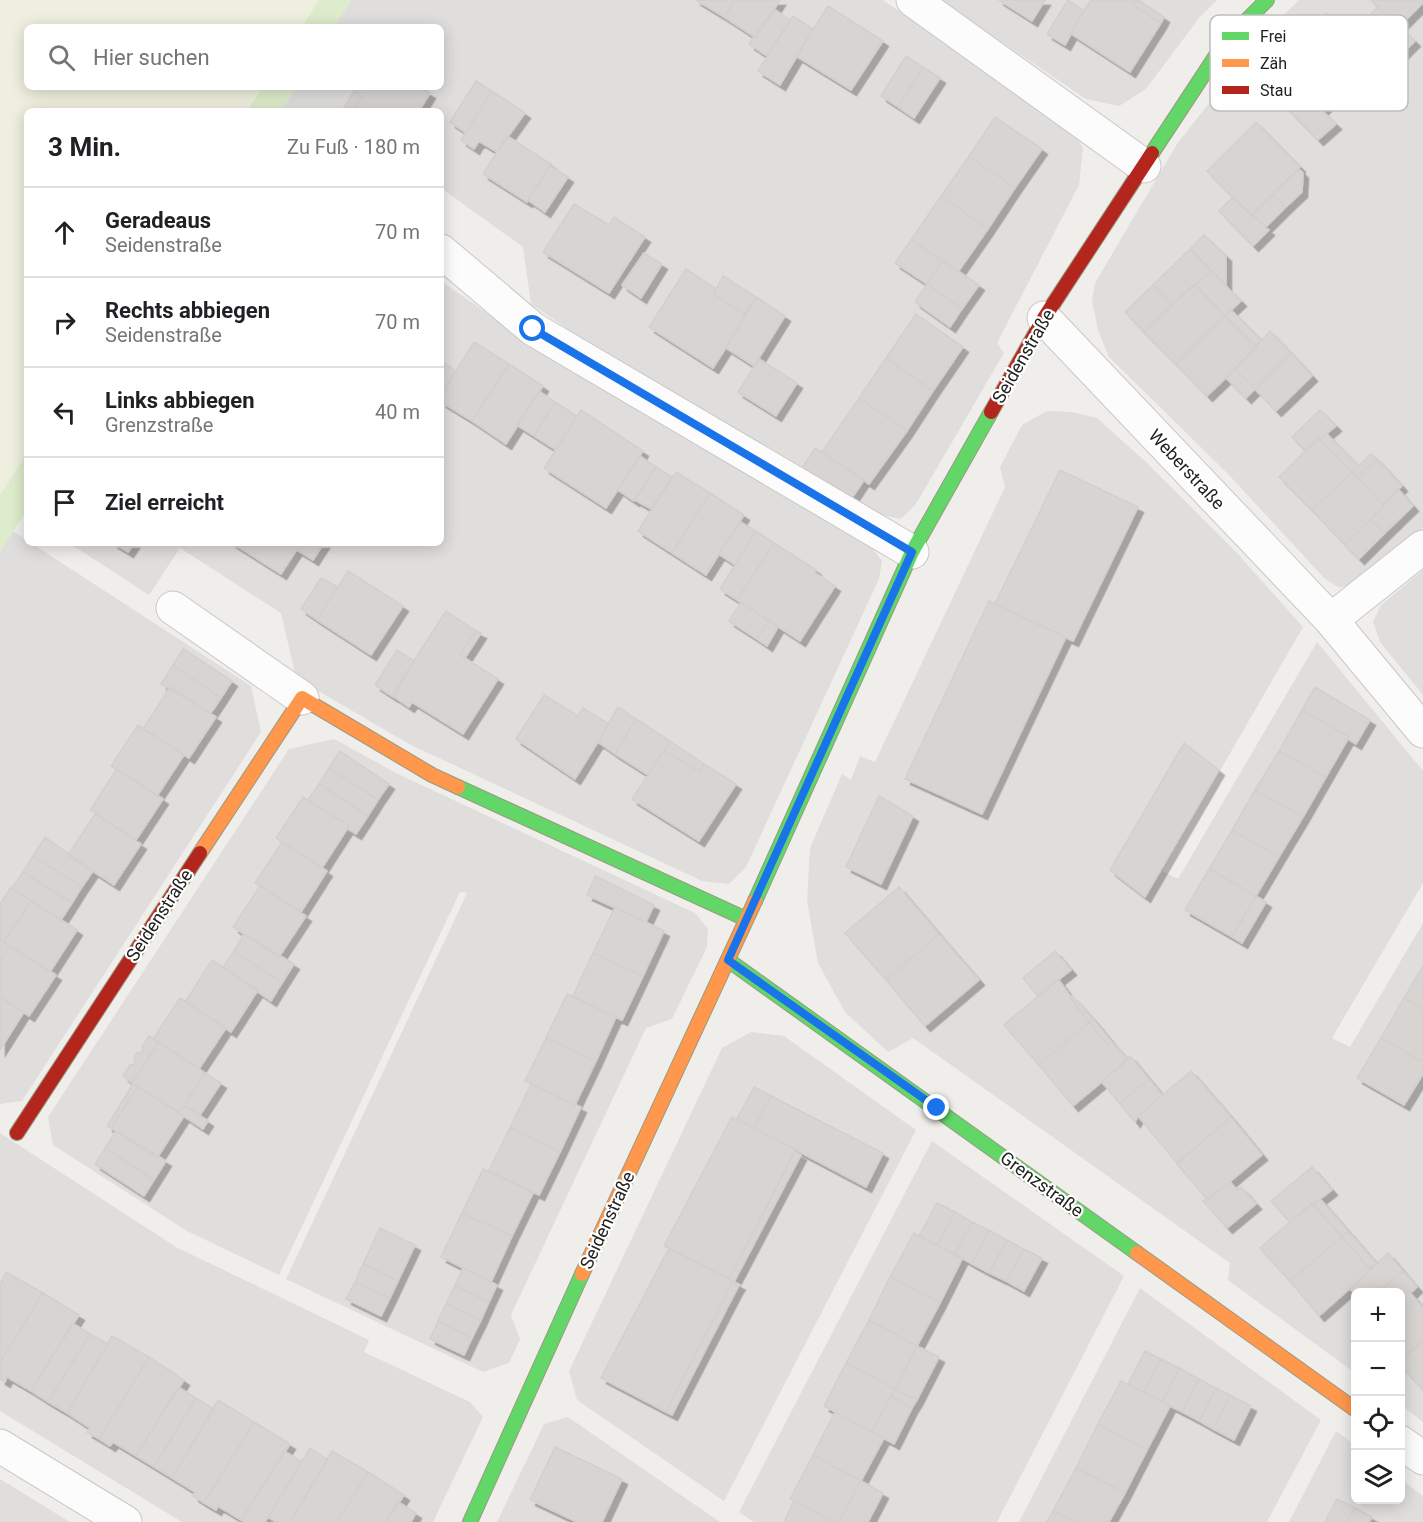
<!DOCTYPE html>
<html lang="de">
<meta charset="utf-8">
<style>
:root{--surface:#fff;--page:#f2f2f2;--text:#202124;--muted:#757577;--line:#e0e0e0}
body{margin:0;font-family:Roboto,sans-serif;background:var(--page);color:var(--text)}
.controls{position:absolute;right:18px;bottom:18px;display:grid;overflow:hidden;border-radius:9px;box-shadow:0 3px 15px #0003}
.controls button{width:54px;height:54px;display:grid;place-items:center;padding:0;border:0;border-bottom:2px solid var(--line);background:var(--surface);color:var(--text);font:30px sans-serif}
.stop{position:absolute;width:18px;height:18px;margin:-14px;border:4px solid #1a73e8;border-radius:50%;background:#fff}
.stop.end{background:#1a73e8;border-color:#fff;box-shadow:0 2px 6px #0008}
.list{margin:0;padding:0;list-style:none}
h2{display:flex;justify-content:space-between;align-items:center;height:78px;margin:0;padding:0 24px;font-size:26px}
h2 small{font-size:20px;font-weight:400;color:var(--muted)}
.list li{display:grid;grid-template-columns:39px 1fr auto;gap:18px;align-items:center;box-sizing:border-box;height:90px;padding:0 24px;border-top:2px solid var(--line)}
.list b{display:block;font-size:22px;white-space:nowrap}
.list p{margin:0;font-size:20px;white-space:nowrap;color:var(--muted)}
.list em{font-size:20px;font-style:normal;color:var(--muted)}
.icon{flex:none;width:33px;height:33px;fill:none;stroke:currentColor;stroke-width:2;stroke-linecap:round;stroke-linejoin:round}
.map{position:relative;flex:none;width:1423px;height:1522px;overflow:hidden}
.search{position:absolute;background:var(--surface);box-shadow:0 3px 15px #0003;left:24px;top:24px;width:420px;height:66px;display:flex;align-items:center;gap:15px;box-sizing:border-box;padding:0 21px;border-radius:9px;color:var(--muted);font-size:22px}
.panel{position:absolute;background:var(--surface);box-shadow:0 3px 15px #0003;left:24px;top:108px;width:420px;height:438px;border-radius:9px}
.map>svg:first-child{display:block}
.residential{fill:#dfdedc}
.farmland{fill:#efefdf}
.grass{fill:#ddeccb}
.building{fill:#d7d4d2;stroke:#d3d0cc;stroke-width:1.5;filter:url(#shadow)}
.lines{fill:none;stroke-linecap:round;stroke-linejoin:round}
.street-casing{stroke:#c9c8c7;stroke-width:35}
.fast-casing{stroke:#999a82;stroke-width:16}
.slow-casing{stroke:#999a82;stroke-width:16}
.jam-casing{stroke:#999a82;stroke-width:16}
.street{stroke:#fdfcfc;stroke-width:33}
.fast{stroke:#63d668;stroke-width:14}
.slow{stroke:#ff974d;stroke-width:14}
.jam{stroke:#b3261e;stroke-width:14}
.route{stroke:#1a73e8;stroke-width:8}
.labels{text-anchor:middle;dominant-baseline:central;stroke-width:4.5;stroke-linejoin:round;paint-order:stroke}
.street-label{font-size:18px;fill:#222;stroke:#fff}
.key{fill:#fff;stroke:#bdbdbd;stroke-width:1.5}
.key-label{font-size:16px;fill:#222}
</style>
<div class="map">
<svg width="1423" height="1522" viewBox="0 0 1423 1522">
<defs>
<filter id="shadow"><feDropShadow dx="5.5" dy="5.5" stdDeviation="0" flood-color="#0004"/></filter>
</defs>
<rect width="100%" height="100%" fill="#f0eeeb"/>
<path class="residential" d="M351,0H883L1073,130L1083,148L1079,185L997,343L1004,353L916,504L901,519L881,515L606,355L531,304L523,247L441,188V111H281L296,87H441V27H334Z
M939,0H1217L1199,18L1146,89L1119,106L1086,99Z
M1299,0H1423V528L1361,580L1340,588L1325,579L1229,475L1109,357L1098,330L1092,301L1095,283L1177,144L1261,37Z
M441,281L524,339L677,434L870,545L882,561L879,579L746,867L729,884L702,881L409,744L296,678L281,613L180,548L149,595L69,543H441Z
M1047,411L1072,412L1097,418L1146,462L1237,553L1303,627L1162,871L1178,879L1317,642L1423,771V883L1332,1038L1350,1047L1423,923V1422L1401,1405L1400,1292H1356L1355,1373L1228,1280L1230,1263L913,1038L888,1052L845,1012L818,963L807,901L810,848L842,774L851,780L860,756L875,762L1005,487L1000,467L1022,425Z
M13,531L27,540V543H31L251,686L261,732L22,1101L0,1104V552Z
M1423,570V695L1380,642L1373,622L1381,605Z
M334,739L396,773L695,913L708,929L707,947L672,1019L646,1028L511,1315L520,1339L509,1363L483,1372L286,1279L467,893L460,892L279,1275L187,1231L53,1145L48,1117L289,749Z
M751,1032L784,1036L916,1130L724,1501L577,1400L569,1371L722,1048Z
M0,1133L176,1247L369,1340L364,1352L470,1402L483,1417L433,1522H182L0,1411Z
M932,1141L1124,1276L997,1522H754L739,1512Z
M1140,1288L1321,1420L1267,1522H1019Z
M568,1417L720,1522H497L544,1424Z
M1336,1431L1355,1445L1356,1500H1400L1401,1479L1423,1496V1522H1289Z
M0,1479L70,1522H0Z"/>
<path class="farmland" d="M0,0H319L302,27H27V87H263L247,111H27V453L0,495Z"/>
<path class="grass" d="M319,0H351L334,27H302Z
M263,87H296L281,111H247Z
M27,453V510L0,552V495Z"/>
<path class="building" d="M696,0H735L724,17Z
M735,0H780L756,38L724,17Z
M999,0H1045L1032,21Z
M1068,0L1084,11L1065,45L1047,34Z
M1091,0H1136L1133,5L1161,23L1130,72L1070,33Z
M1138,0L1164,17L1161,23L1133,5Z
M1371,0H1423V3L1399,27Z
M828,6L883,41L851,90L796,56Z
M1378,7L1415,41L1399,57L1364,21Z
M774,9L790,20L767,56L749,44Z
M1326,13L1373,61L1320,112L1274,64Z
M793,16L813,29L780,85L758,71Z
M906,56L923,67L898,107L881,96Z
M923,67L940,78L914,118L898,107Z
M1282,72L1336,124L1318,140L1266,87Z
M476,81L492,91L461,140L466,133L450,122Z
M357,87H419L430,93L419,111H353L362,97L354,91Z
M354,91L362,97L353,111H342Z
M492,91L525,113L497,152L479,141L474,149L461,140Z
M995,117L1042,149L1015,188L969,156Z
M1256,122L1300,167L1251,216L1207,171Z
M507,136L551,164L527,202L483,174Z
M969,156L1015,188L988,229L941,196Z
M550,166L568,177L545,212L528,200Z
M1299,169L1303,173L1302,192L1286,207L1273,194Z
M1273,194L1286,207L1266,227L1253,214Z
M941,196L988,229L958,272L911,240Z
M1233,197L1269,230L1253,246L1219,211Z
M574,204L609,225L614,217L645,237L609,293L543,252Z
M1204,235L1226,256V285L1190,249Z
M911,240L943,261L927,284L895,263Z
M1190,249L1211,271L1172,305L1153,285Z
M644,253L662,264L641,298L622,285Z
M943,261L979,285L962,309L927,284Z
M686,269L715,288L714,294L746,316L713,368L649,327Z
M1211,271L1241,301L1225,316L1196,285Z
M723,276L756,297L744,314L714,294Z
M927,284L962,309L950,327L915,302Z
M1194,284L1225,316L1176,364L1144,332Z
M1153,285L1172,305L1144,332L1125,312Z
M756,297L785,316L754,366L726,348Z
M1231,310L1261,340L1255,346L1225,316Z
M916,314L963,347L933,391L886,358Z
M1225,316L1257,348L1207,396L1176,364Z
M1270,331L1291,353L1255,389L1235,369Z
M474,342L509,364L472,421L441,402V395Z
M1291,353L1312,376L1276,411L1255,389Z
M886,358L933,391L907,431L859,398Z
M759,359L797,383L776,416L738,392Z
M441,361L456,371L441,395Z
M509,364L543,386L506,444L472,421Z
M1235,369L1255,389L1246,398L1226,378Z
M539,391L555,402L534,436L517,425Z
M859,398L907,431L869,484L822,452Z
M555,402L577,416L556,450L534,436Z
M581,410L643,451L606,508L544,468Z
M1320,410L1336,426L1306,451L1292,437Z
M1327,434L1358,466L1352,472L1320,440Z
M1318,438L1352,472L1312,510L1279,477Z
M815,448L864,480L852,498L802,468Z
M1371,454L1377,459L1357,478L1352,472Z
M640,456L656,467L634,501L618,490Z
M1377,459L1402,486L1383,504L1357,478Z
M656,467L672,477L651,509L635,500Z
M1060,470L1138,507L1073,641L995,604Z
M676,472L710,493L672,553L638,531Z
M1352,472L1384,506L1345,545L1312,510Z
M1398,489L1413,506L1385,533L1371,519Z
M710,493L744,515L706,575L672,553Z
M1371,519L1385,533L1359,559L1345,545Z
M740,522L756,531L735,565L719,554Z
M756,531L774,543L737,600L720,589Z
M113,543H134L128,552Z
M232,543H301L281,574Z
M301,543H324L313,560L297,550Z
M774,543L816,570L814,572L835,586L800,641L737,600Z
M348,571L403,606L371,655L317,620Z
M321,578L338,587L317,620L301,609Z
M989,601L1066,637L982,814L905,779Z
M741,602L769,621L757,639L729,621Z
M446,611L476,631L460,655L498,679L463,734L412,702L409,707L394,697L395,690Z
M769,621L778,627L767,646L757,639Z
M476,631L481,633L465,658L460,655Z
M183,649L232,681L221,698L173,665Z
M397,650L414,661L393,697L375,685Z
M173,665L221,698L211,713L161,684Z
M170,687L216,717L189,758L143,729Z
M1315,687L1370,720L1356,744L1348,739L1349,737L1302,710Z
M544,695L578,716L583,708L609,724L575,779L516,739Z
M618,707L636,719L615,754L598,742Z
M1302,710L1349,737L1326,777L1279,751Z
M636,719L670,741L648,775L615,754Z
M138,725L184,755L157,796L111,766Z
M670,741L704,764L699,772L664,750Z
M1184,743L1219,770L1145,897L1110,870Z
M664,750L699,772L704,764L736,784L699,841L632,799Z
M340,751L389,784L378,800L329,768Z
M1279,751L1326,777L1303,817L1255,790Z
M329,768L378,800L368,816L319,784Z
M117,769L163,799L136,840L90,810Z
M319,784L368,816L356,834L348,829L349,826L308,800Z
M1255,790L1303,817L1279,857L1232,830Z
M879,796L913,816L881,884L846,867Z
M303,797L349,826L322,868L276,838Z
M95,814L141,844L114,885L68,855Z
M1232,830L1279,857L1256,896L1209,869Z
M45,837L93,871L82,887L33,856Z
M282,842L327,871L301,912L255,883Z
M33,856L82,887L72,903L23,872Z
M1209,869L1256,896L1232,937L1185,910Z
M23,872L72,903L61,920L12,888Z
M595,876L654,905L646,922L587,895Z
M260,886L306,916L279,957L233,927Z
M11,887L31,901L4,942L0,939V904Z
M899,887L939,934L886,980L845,933Z
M1256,896L1266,902L1242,943L1232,937Z
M31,901L77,930L50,972L4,942Z
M615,907L664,931L643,976L593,953Z
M244,934L294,964L282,983L234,951Z
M939,934L979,980L925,1026L886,980Z
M0,939L10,946L0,961Z
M10,946L56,975L29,1016L0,997V961Z
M234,951L282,983L271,1001L223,967Z
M1055,951L1071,970L1038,996L1023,978Z
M593,953L643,976L622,1020L573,996Z
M212,960L258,990L231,1032L185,1002Z
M1423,966V1009L1404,998Z
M1058,979L1089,1022L1039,1065L1004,1025Z
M567,994L616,1017L596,1061L546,1038Z
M1072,996L1093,1019L1089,1022L1070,998Z
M0,997L24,1012L0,1050Z
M180,998L226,1028L199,1069L153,1039Z
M1404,998L1423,1009V1062L1381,1038Z
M1093,1019L1112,1042L1108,1045L1089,1022Z
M1089,1022L1108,1045L1112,1042L1128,1060L1073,1106L1039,1065Z
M149,1036L159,1042L132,1083L123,1076L130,1065L135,1064L134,1058L137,1053L143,1052L142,1047Z
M546,1038L596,1061L575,1105L525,1081Z
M1381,1038L1423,1062V1074L1404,1105L1357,1078Z
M159,1042L205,1073L179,1113L132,1083Z
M1130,1056L1149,1079L1120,1104L1102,1082Z
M1191,1071L1231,1117L1177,1163L1138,1116Z
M205,1073L221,1083L200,1115L184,1105Z
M1149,1079L1162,1095L1138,1116L1135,1122L1120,1104Z
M133,1084L138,1086L111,1128L107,1126Z
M531,1084L581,1107L560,1152L510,1128Z
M138,1086L184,1116L157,1158L111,1128Z
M754,1087L771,1096L754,1128L737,1119Z
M771,1096L883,1153L866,1187L754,1128Z
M184,1105L208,1121L203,1129L179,1113Z
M732,1117L796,1149L729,1279L664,1246Z
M1231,1117L1262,1155L1208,1200L1177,1164Z
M510,1128L560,1152L539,1195L489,1171Z
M116,1131L166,1161L154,1180L105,1148Z
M105,1148L154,1180L144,1196L95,1164Z
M795,1152L801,1155L734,1282L729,1279Z
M1312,1167L1332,1190L1290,1222L1271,1201Z
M483,1169L533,1193L512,1236L462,1213Z
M1230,1182L1237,1190L1241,1187L1256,1204L1227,1228L1203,1201Z
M1320,1199L1348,1231L1342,1237L1314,1205Z
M937,1203L955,1212L937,1246L919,1236Z
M1312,1203L1342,1237L1290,1281L1260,1248Z
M955,1212L972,1222L955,1254L937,1246Z
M462,1213L512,1236L491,1282L441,1257Z
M972,1222L989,1230L972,1264L955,1254Z
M380,1228L415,1245L398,1281L363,1264Z
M989,1230L1007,1240L989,1273L972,1264Z
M1348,1231L1376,1263L1369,1268L1342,1237Z
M914,1233L962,1259L940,1303L890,1277Z
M1342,1237L1371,1270L1319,1316L1290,1281Z
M1007,1240L1024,1249L1006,1281L989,1273Z
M669,1248L740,1285L738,1287L732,1283L666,1412L601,1378Z
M1024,1249L1042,1258L1024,1291L1006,1281Z
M1388,1253L1403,1271L1378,1292H1356V1295L1350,1289Z
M363,1264L398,1281L390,1298L355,1282Z
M463,1268L497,1285L489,1302L455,1285Z
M1403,1271L1417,1287L1411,1293L1409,1291L1400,1299V1292H1378Z
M6,1272L43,1293L0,1363V1285Z
M890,1277L940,1303L917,1346L869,1320Z
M355,1282L390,1298L381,1316L346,1299Z
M732,1283L738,1287L672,1415L666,1412Z
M455,1285L489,1302L481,1320L446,1304Z
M1409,1291L1423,1308V1341L1400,1361V1299Z
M43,1293L79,1315L31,1391L7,1377L5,1382L0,1379V1363Z
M446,1304L481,1320L472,1338L438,1321Z
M869,1320L917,1346L895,1389L846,1363Z
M438,1321L472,1338L464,1355L430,1339Z
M72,1323L90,1334L48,1402L31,1391Z
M90,1334L108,1344L67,1413L48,1402Z
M112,1336L149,1357L99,1439L87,1432L90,1428L67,1413Z
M1423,1341V1390L1400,1365V1361Z
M917,1346L939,1357L917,1400L895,1389Z
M1145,1351L1161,1359L1144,1392L1128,1384Z
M149,1357L184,1380L136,1456L113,1442L110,1446L99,1439Z
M1161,1359L1179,1368L1162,1402L1144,1392Z
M846,1363L895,1389L872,1432L824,1406Z
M1179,1368L1199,1379L1182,1412L1162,1402Z
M1199,1379L1216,1388L1199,1421L1182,1412Z
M1121,1381L1170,1406L1147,1450L1098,1424Z
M178,1387L196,1398L154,1467L136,1456Z
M1216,1388L1230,1395L1213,1429L1199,1421Z
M895,1389L917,1400L912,1408L891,1396Z
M1230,1395L1251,1406L1234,1440L1213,1429Z
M891,1396L912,1408L894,1444L872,1432Z
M196,1398L214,1409L172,1478L154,1467Z
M218,1400L254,1422L204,1503L193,1496L195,1492L172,1478Z
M835,1412L884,1438L861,1481L813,1455Z
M254,1422L290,1444L241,1520L218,1506L216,1510L204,1503Z
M1098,1424L1147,1450L1125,1493L1076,1468Z
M555,1447L622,1479L602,1522H577L530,1500Z
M310,1448L328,1460L290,1522H276L268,1517Z
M284,1451L302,1462L265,1522H245L241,1520Z
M332,1451L368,1472L337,1522H290Z
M813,1455L861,1481L839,1522H834L790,1499Z
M1076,1468L1125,1493L1109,1522H1075L1053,1511Z
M368,1472L404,1495L399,1503L385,1522H337Z
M861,1481L883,1493L868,1522H839Z
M1337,1499L1355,1508L1347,1522H1325Z
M794,1501L834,1522H788L785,1520Z
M398,1502L416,1513L411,1522H385Z
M1355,1508L1372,1517L1369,1522H1347Z
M1053,1511L1075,1522H1047Z"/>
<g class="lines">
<g class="street-casing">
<path id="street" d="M913,0L1144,166
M441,251L533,329L912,552
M1044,318L1331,620L1423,731
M173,608L302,698
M1331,620L1423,547
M1400,1442L1423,1458
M0,1446L125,1522"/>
</g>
<g class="fast-casing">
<path id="fast" d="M1152,153L1225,42L1267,0
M458,787L746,919
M755,901L912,552L991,412
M728,960L1137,1253
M470,1522L582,1274"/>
</g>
<g class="slow-casing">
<path id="slow" d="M200,853L302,698L432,775L458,787
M1137,1253L1356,1410
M582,1274L755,901"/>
</g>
<g class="jam-casing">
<path id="jam" d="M991,412L1044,318L1152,153
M17,1133L200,853"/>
</g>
<use href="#street" class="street"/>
<use href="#fast" class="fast"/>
<use href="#slow" class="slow"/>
<use href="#jam" class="jam"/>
</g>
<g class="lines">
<path class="route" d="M533,329L912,552L728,960L937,1108"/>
</g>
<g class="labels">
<g class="street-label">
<text transform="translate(1023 356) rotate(-60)">Seidenstraße</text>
<text transform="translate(1187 469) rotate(47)">Weberstraße</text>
<text transform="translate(159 915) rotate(-57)">Seidenstraße</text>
<text transform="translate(1042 1184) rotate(36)">Grenzstraße</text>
<text transform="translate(607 1220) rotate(-65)">Seidenstraße</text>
</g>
</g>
<rect x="1210" y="15" width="198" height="96" rx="9" class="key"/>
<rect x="1222" y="32" width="27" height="8" fill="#63d668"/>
<rect x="1222" y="59" width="27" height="8" fill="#ff974d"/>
<rect x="1222" y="86" width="27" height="8" fill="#b3261e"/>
<g class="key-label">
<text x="1260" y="42">Frei</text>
<text x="1260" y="69">Zäh</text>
<text x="1260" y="96">Stau</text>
</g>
</svg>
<div class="controls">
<button>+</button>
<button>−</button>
<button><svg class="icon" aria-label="locate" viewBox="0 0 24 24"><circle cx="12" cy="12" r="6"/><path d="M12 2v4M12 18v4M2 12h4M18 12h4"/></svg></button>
<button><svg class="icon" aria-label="layers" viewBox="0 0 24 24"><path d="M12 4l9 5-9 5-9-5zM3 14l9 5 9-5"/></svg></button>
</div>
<div class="stop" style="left:533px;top:329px"></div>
<div class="stop end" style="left:937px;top:1108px"></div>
<div class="search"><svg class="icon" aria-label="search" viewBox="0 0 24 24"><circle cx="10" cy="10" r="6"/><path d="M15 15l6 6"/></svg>Hier suchen</div>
<section class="panel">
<h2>3 Min.<small>Zu Fuß · 180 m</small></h2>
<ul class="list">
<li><svg class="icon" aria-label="ahead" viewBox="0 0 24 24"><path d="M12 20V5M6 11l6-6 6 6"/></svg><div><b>Geradeaus</b><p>Seidenstraße</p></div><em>70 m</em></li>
<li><svg class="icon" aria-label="right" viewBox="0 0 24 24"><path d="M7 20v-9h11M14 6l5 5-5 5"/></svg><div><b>Rechts abbiegen</b><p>Seidenstraße</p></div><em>70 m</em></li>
<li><svg class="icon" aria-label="left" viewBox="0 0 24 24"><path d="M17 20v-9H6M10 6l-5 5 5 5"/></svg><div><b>Links abbiegen</b><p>Grenzstraße</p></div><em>40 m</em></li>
<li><svg class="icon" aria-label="arrive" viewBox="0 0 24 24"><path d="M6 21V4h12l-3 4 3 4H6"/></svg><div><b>Ziel erreicht</b></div></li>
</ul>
</section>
</div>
